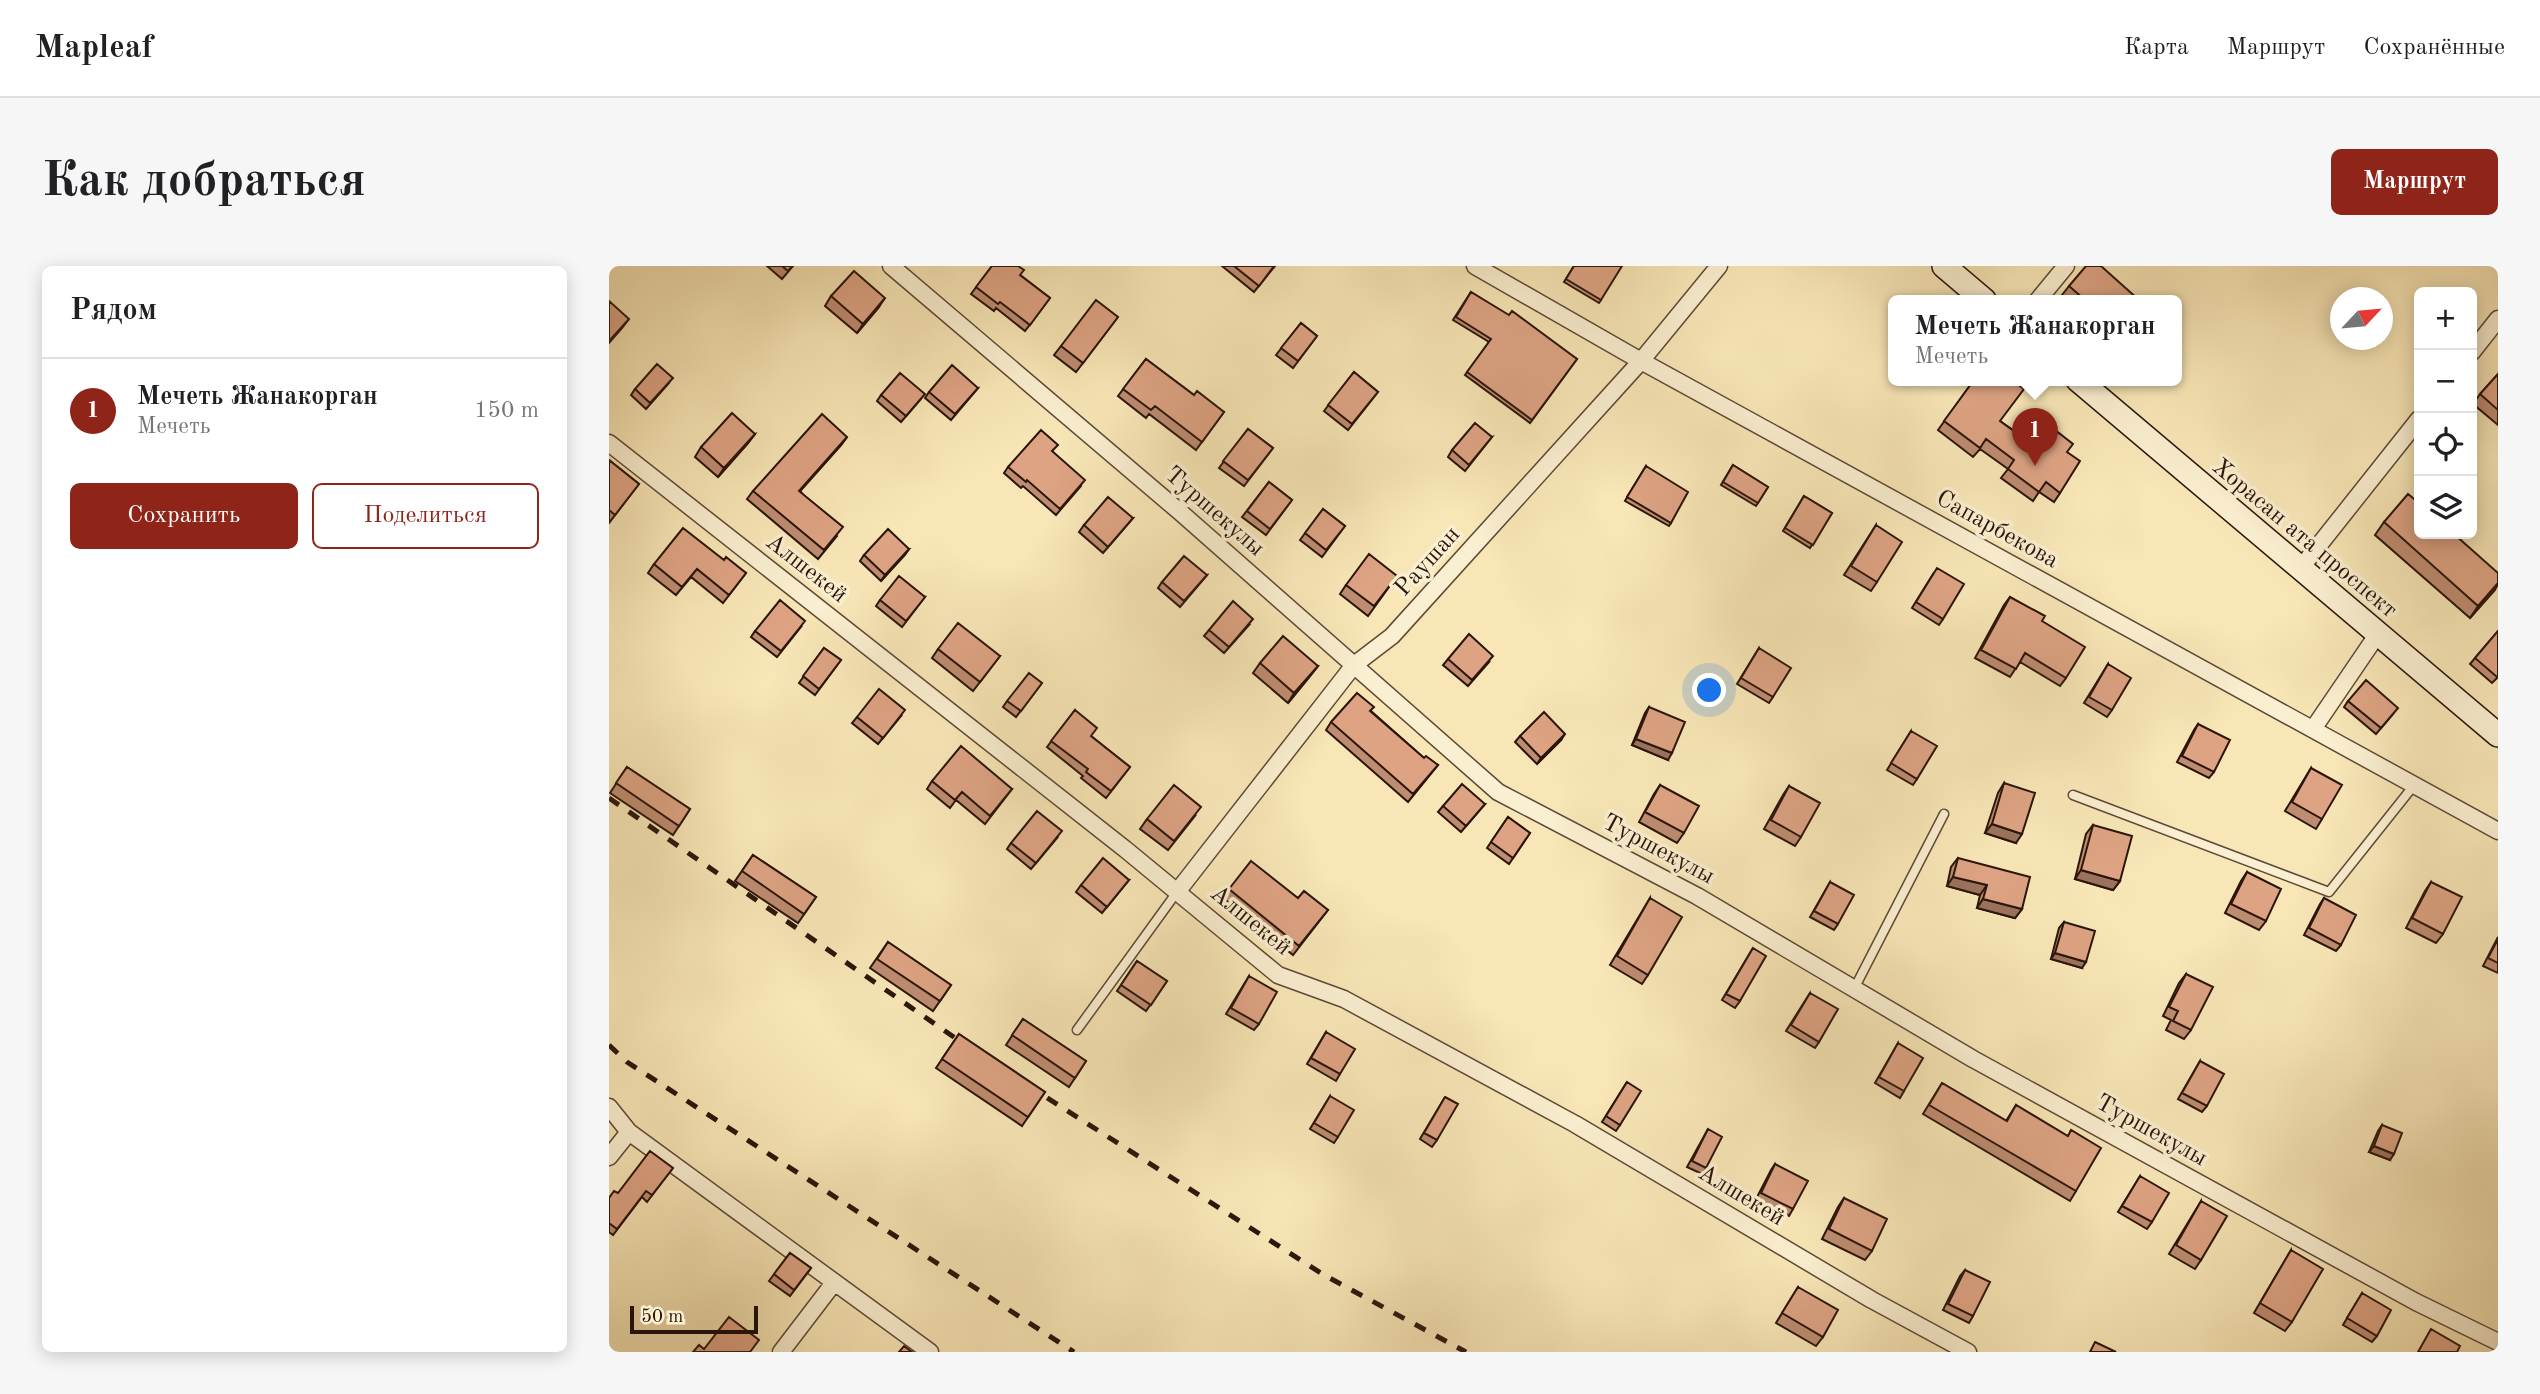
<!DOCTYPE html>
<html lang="ru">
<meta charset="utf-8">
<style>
:root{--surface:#fff;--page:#f6f6f6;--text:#202124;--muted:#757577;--line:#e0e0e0;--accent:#8f2418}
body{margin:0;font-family:"Old Standard TT",serif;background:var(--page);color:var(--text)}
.controls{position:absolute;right:21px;top:21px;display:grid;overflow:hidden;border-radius:10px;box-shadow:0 4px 18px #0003}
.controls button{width:63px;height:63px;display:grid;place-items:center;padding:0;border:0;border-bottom:2px solid var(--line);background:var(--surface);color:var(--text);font:35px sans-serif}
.compass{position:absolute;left:1721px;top:21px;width:63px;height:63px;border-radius:50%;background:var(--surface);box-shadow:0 4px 18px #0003;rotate:64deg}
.scale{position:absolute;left:21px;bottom:18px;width:128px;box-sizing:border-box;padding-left:7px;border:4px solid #2b150b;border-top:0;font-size:19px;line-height:24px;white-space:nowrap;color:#2b150b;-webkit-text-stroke:5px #faefd0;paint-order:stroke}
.you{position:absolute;left:1101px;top:425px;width:24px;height:24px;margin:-18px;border:5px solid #fff;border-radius:50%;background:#1a73e8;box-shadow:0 0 0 10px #1a73e833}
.badge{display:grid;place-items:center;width:46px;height:46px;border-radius:50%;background:var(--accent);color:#fff;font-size:23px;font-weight:700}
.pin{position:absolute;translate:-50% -58px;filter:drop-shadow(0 2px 4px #0008)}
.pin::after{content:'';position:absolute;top:37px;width:24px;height:21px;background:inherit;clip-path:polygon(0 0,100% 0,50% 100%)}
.popup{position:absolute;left:1279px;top:29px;width:294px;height:91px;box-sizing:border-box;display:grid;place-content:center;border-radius:10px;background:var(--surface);filter:drop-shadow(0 2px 5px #0005);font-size:23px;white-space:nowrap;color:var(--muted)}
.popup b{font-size:26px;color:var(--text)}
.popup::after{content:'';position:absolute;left:50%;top:100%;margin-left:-14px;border:14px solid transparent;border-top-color:var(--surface)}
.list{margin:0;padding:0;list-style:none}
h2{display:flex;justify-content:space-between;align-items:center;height:91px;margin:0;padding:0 28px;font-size:30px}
h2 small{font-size:23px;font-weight:400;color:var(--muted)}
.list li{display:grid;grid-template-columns:46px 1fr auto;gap:21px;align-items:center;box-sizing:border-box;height:105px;padding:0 28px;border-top:2px solid var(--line)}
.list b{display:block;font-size:26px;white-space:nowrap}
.list p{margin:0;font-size:23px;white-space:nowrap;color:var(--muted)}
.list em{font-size:23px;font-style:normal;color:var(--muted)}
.actions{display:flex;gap:14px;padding:21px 28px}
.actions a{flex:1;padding:16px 0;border:2px solid var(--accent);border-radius:10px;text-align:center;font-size:24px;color:var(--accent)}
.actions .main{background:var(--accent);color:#fff}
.icon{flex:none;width:38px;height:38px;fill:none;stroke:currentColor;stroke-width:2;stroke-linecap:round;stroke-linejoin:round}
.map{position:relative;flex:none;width:1889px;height:1086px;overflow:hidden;border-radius:10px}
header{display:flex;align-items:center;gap:42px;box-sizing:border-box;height:98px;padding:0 35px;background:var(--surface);border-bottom:2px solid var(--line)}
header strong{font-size:33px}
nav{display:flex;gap:38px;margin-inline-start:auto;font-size:24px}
.intro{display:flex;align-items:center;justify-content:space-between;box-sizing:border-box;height:168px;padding:0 42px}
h1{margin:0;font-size:49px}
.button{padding:18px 32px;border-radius:10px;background:var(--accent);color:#fff;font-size:24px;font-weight:700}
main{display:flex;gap:42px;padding:0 42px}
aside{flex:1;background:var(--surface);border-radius:10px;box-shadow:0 4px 18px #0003}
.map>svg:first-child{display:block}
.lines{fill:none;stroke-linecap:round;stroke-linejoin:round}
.service-casing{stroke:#5e4936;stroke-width:11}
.minor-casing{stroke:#5e4936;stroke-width:19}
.secondary-casing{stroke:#2b150b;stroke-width:26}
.service{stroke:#faefd0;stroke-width:8}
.minor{stroke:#faefd0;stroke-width:16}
.secondary{stroke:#faefd0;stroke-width:23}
.rail{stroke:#2b150b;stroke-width:5;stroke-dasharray:12 12;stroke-linecap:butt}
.wall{fill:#be8c71;stroke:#2b150b;stroke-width:2}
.shaded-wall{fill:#9b725c;stroke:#2b150b;stroke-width:2}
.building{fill:#dda383;stroke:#2b150b;stroke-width:2}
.labels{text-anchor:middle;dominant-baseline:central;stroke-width:7;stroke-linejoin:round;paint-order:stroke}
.street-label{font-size:24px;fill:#2b150b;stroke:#faefd0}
</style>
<header>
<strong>Mapleaf</strong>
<nav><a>Карта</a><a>Маршрут</a><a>Сохранённые</a></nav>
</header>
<div class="intro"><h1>Как добраться</h1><a class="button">Маршрут</a></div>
<main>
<aside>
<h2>Рядом<small></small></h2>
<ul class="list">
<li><span class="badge">1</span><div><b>Мечеть Жанакорган</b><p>Мечеть</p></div><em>150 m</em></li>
</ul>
<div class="actions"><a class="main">Сохранить</a><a>Поделиться</a></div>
</aside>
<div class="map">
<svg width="1889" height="1086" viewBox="0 0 1889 1086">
<rect width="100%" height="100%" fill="#f8e6b6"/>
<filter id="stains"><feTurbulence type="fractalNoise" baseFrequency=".00286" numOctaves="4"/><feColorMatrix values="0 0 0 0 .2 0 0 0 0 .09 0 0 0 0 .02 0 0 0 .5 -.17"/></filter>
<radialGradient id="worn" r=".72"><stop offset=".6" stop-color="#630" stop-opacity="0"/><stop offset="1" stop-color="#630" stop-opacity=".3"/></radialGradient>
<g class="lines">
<g class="service-casing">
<path id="service" d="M1464,529L1720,626L1806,518
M1245,723L1335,548
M468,764L568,626"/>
</g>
<g class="minor-casing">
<path id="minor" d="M282,0L571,246L889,526L1088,630L1364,793L1807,1036L1889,1076
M866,0L1032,95L1889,565
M1429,34L1457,0
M1863,86L1889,53
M0,177L516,583L669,709L735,733L966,858L1263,1034L1359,1086
M1691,303L1810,153
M1704,463L1768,369
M568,626L745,399L783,370L1032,95L1110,0
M0,841L20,866L321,1086
M0,891L20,866
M172,1086L224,1018"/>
</g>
<g class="secondary-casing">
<path id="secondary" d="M1335,0L1375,34
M1469,114L1889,469"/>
</g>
<use href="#service" class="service"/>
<use href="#minor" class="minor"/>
<use href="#secondary" class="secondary"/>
<path class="rail" d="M0,532L362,783
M0,779L18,796L465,1086
M418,819L715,1009L857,1086"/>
</g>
<path class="wall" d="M158,0H184L173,13Z
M383,0L411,9L441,32L416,65L387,42L385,45L362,28Z
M613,0H666L645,26Z
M965,0L992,34L990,37L955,16Z
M1460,20L1530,34H1459L1453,29Z
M862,26L968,93L921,157L856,109L880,76L844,54Z
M222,30L270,41L248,67L216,40Z
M509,51L467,106L445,89L452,80Z
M692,57L708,70L684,102L667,89Z
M537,93L585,129L615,146L587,184L540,148L537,152L509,130Z
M745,106L769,126L739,164L715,145Z
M1889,108V159L1864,138L1871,128Z
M1365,114L1391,155L1412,170L1422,167L1458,186L1451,227L1445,236L1430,226L1424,235L1392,212L1399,203L1371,183L1364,191L1329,164Z
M59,118L37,143L22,129L26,123Z
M369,122L342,154L316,132L320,126Z
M272,129L311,134L292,156L268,135Z
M639,163L664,182L635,220L610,202Z
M146,168L139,177L109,211L86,191L92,181Z
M238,171L232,179L191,225L228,270L209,293L138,233L144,225Z
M883,171L856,205L839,191L843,184Z
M444,186L472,220L447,249L414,220L412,222L395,207L399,201Z
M0,194L30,218L0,257Z
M1124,199L1159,221L1147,240L1112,219Z
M1037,200L1062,257L1060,260L1016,235Z
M660,216L683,234L657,269L633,251Z
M1195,230L1223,247L1201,282L1174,265Z
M714,243L736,260L713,291L691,274Z
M524,252L494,287L470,266L475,259Z
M1775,256L1889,307V319L1861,352L1766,269Z
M1267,259L1268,316L1262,325L1235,309Z
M300,283L272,315L251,295L255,289Z
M115,294L137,307L114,337L82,311L67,329L39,307L45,298Z
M1324,308L1334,353L1330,359L1303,342Z
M598,309L571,341L549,322L553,316Z
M788,310L759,350L731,328L737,319Z
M316,331L293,361L267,340L271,334Z
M1401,331L1433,355L1457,412L1451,420L1411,396L1401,411L1366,392L1395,339Z
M640,359L615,387L595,370L600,364Z
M192,361L168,391L142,371L146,365Z
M1889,365V411L1883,417L1861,398Z
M215,382L232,394L206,429L190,417Z
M1150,382L1164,431L1160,437L1128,418Z
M329,383L391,390L364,425L323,392Z
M839,393L880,396L859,420L834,399Z
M651,397L709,400L702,409L679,437L644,407Z
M1499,398L1503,444L1498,451L1475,437Z
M433,417L407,451L394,441L398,435Z
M1739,435L1784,448L1767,468L1735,441Z
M1040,441L1059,494L1023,479L1036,447Z
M466,444L482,470L521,501L497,532L472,512L474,510L438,481Z
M762,445L815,492L829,499L799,536L717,464L722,456Z
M292,450L269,478L243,457L248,451Z
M1589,458L1605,506L1600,512L1568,496L1585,464Z
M1302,465L1308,513L1304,519L1278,504Z
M911,470L952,474L928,498L906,476Z
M18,501L81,543L64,569L1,527Z
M1702,502L1713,553L1707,563L1676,545Z
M323,515L403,523L376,558L347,534L341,542L318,523Z
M1395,517L1407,577L1376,567L1389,527Z
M1051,519L1075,567L1068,577L1030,556L1045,528Z
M1180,520L1192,571L1186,580L1155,563L1174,529Z
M876,538L852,566L829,546L834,540Z
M586,550L559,584L531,563L538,553Z
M899,551L921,567L900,598L878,582Z
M1484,559L1511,615L1504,624L1466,613L1477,568Z
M448,572L422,603L398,583L402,577Z
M144,589L207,631L189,657L126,615Z
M1349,592L1413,643L1406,652L1368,642L1371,629L1338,620L1342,601Z
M1638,606L1657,655L1650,664L1616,647L1632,615Z
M520,614L493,647L467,626L472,619Z
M1221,616L1229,658L1225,664L1201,651Z
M1822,616L1834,668L1827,677L1797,662L1816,625Z
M620,623L689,632L719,644L684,689L614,632Z
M1041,632L1039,709L1033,718L1001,699Z
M1715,632L1732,679L1727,685L1695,669L1711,638Z
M1455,656L1473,702L1442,693L1450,662Z
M1889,671V707L1874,700Z
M279,676L342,719L324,745L261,702Z
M1144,682L1131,735L1126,742L1113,734Z
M528,695L558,715L537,745L508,725Z
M1577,708L1582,764L1575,773L1557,764L1562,754L1554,750L1570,717Z
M640,710L650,758L645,764L617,748Z
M1201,727L1210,776L1206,782L1177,765Z
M414,753L477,795L460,821L397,779Z
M717,766L731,808L727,815L698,798Z
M350,768L436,826L413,860L327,802Z
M1289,777L1295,825L1291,832L1266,817Z
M1591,795L1598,840L1593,846L1569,833Z
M1018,816L1011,859L1007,865L993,856Z
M1333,817L1397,855L1407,839L1467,925L1461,935L1314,848Z
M721,830L729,871L725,877L701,863Z
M836,831L828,874L823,881L811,873Z
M1773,859L1781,894L1760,886L1769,865Z
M1099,863L1097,902L1093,908L1078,901Z
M1166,898L1184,943L1180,950L1147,933L1162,904Z
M64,902L38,936L33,931L4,969L0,966V932Z
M1531,910L1543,956L1538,963L1509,946Z
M1235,932L1263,985L1256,994L1213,973L1229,941Z
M1592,935V994L1586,1003L1560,988Z
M1682,984L1683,1056L1676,1065L1645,1047Z
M181,987L202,1002L181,1030L160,1015Z
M1356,1004L1364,1050L1360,1057L1334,1044L1351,1010Z
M1189,1021L1214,1071L1207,1080L1167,1057Z
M1753,1027L1768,1070L1763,1076L1734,1059Z"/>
<path class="shaded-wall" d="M276,32L270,41L248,67L254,58Z
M20,53L13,62L0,77V75Z
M146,168L139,177L109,211L115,202Z
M238,171L232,179L184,233L190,225Z
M300,283L296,289L272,315L276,309Z
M1889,317L1886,324L1861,352L1869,340Z
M709,400L702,409L679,437L685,427Z
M956,468L952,474L928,498L932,492Z
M1027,473L1063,487L1059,494L1023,479Z
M1383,558L1413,568L1407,577L1376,567Z
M1472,604L1511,615L1504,624L1466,613Z
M1344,611L1378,619L1371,629L1338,620Z
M1374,633L1413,643L1406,652L1368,642Z
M1446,687L1477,696L1473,702L1442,693Z
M1765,880L1785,888L1781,894L1760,886Z"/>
<path class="building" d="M173,0H183L179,5Z
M383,0H409L415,4L411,9L441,32L421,59L391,36L389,38L367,21Z
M625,0H665L650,20Z
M965,0H1013L992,34L957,13Z
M1477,0H1492L1530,34H1476L1460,20Z
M245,5L276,32L254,58L222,30Z
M862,26L900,49L903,45L968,93L923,154L858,106L882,73L847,51Z
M487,34L509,51L474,97L452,80Z
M0,35L20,53L0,75Z
M692,57L708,70L689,95L672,82Z
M537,93L585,129L588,125L615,146L593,176L546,140L542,144L514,123Z
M48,98L64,112L41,137L26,123Z
M343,99L369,122L346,148L320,126Z
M745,106L769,126L743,158L719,139Z
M291,107L316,128L297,150L272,129Z
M1889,108V144L1871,128Z
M1365,114H1403L1415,123L1391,155L1412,170L1417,163L1422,167L1425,162L1431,166L1437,157L1464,178L1458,186L1471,195L1451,227L1437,216L1430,226L1399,203L1405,194L1377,173L1371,182L1335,155Z
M123,147L146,168L115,202L92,181Z
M213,148L238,171L190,225L234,261L215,284L144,225Z
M866,157L883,171L860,199L843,184Z
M639,163L664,182L639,214L614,195Z
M432,164L449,179L443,185L476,214L451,243L418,214L417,216L399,201Z
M0,194L30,218L6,249L0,244Z
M1124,199L1159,221L1149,237L1114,216Z
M1037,200L1079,226L1062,257L1018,231Z
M660,216L683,234L661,263L638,245Z
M1799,228L1810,237V268H1845L1889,307V317L1869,340L1775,256Z
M1195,230L1223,247L1204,279L1176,262Z
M499,231L524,252L499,281L475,259Z
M714,243L736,260L717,284L696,267Z
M1267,259L1293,276L1268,316L1242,300Z
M74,262L115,294L117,291L137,307L120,329L88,303L73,321L45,298Z
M279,263L300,283L276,309L255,289Z
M760,288L788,310L765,340L737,319Z
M575,290L598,309L575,335L553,316Z
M1328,302L1355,318L1334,353L1307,336Z
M290,310L316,331L297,355L271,334Z
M1401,331L1436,350L1433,355L1476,381L1457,412L1416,387L1407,403L1372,384Z
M171,334L196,355L172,385L146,365Z
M624,335L644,353L620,381L600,364Z
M349,357L391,390L371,416L329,383Z
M1889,365V410L1888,411L1866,392Z
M860,368L884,390L863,414L839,393Z
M674,370L709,400L685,427L651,397Z
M215,382L232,394L210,423L194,410Z
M1150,382L1182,402L1164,431L1132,412Z
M1499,398L1522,412L1503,444L1480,431Z
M420,407L433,417L412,445L398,435Z
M1757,414L1789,442L1772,462L1739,435Z
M270,423L296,444L274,472L248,451Z
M748,427L765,441L761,445L815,492L817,490L829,499L804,528L722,456Z
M1040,441L1076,456L1063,487L1027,473Z
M466,444L488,462L482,470L521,501L502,525L477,506L479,503L442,475Z
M935,446L956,468L932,492L911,470Z
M1589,458L1621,474L1605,506L1573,490Z
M1302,465L1328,480L1308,513L1282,497Z
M352,480L403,523L381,550L353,526L346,534L323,515Z
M18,501L81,543L70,560L7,517Z
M1702,502L1733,519L1713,553L1683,536Z
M1395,517L1426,527L1413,568L1383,558Z
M853,518L876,538L857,560L834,540Z
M565,519L592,541L565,575L538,553Z
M1051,519L1090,540L1075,567L1036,546Z
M1180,520L1211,537L1192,571L1162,554Z
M428,545L453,565L427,597L402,577Z
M899,551L921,567L904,592L882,576Z
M1484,559L1523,570L1511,615L1472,604Z
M144,589L207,631L195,648L133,605Z
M494,592L520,614L498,641L472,619Z
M1349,592L1421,611L1413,643L1374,633L1378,619L1344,611Z
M642,595L689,632L695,625L719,644L690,680L620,623Z
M1638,606L1672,623L1657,655L1622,638Z
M1221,616L1245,629L1229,658L1205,645Z
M1822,616L1853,631L1834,668L1803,652Z
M1041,632L1073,651L1039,709L1008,690Z
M1715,632L1747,649L1732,679L1700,662Z
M1455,656L1486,665L1477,696L1446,687Z
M1889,673V697L1879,692Z
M279,676L342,719L331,735L268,693Z
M1144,682L1157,690L1131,735L1117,728Z
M528,695L558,715L542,739L512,719Z
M1577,708L1604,721L1582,764L1564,755L1569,745L1560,741Z
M640,710L668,726L650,758L622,742Z
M1201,727L1229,743L1210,776L1182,759Z
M414,753L477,795L466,812L403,769Z
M717,766L746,783L731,808L702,792Z
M350,768L436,826L419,851L333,793Z
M1289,777L1314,792L1295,825L1270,811Z
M1591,795L1615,808L1598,840L1573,827Z
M1018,816L1032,825L1011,859L997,850Z
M1333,817L1398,855L1407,839L1459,870L1462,864L1492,882L1467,925L1320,839Z
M721,830L745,844L729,871L705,857Z
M836,831L849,838L828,874L815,867Z
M1773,859L1793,867L1785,888L1765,880Z
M1099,863L1113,871L1097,902L1083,895Z
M41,885L64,902L43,929L37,925L8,963L0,957V932L5,925L9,927Z
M1166,898L1199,915L1184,943L1152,927Z
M1531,910L1560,927L1543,956L1513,940Z
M1235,932L1278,953L1263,985L1220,963Z
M1592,935L1618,950L1592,994L1567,979Z
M1682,984L1714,1003L1683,1056L1651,1037Z
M181,987L202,1002L185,1024L165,1008Z
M1356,1004L1381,1016L1364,1050L1339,1038Z
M1189,1021L1229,1044L1214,1071L1173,1047Z
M1753,1027L1782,1044L1768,1070L1738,1052Z
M120,1051L150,1074L141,1086H84L90,1079L95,1083Z
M1822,1063L1851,1080L1848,1086H1809Z
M1486,1076L1507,1086H1481Z
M295,1080L303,1086H290Z"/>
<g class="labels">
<g class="street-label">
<text transform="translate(605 246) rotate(41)">Туршекулы</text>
<text transform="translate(1388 264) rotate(29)">Сапарбекова</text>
<text transform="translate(1695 273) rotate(40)">Хорасан ата проспект</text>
<text transform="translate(819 296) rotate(-48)">Раушан</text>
<text transform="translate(197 303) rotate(38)">Алшекей</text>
<text transform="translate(1049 584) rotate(28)">Туршекулы</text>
<text transform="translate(641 655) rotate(39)">Алшекей</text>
<text transform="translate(1542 865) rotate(29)">Туршекулы</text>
<text transform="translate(1132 930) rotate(31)">Алшекей</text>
</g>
</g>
<rect width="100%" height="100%" filter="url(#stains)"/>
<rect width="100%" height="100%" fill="url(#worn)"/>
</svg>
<div class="controls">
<button>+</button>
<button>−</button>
<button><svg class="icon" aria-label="locate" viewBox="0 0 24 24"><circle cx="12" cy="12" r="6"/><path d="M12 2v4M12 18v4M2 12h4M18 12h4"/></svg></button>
<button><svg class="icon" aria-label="layers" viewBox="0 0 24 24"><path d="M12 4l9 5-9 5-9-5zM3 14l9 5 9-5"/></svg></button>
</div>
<svg class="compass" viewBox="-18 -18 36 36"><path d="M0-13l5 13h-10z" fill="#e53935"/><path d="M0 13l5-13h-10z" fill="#757577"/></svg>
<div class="scale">50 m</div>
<div class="you"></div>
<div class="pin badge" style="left:1426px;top:200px">1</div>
<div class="popup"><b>Мечеть Жанакорган</b>Мечеть</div>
</div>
</main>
